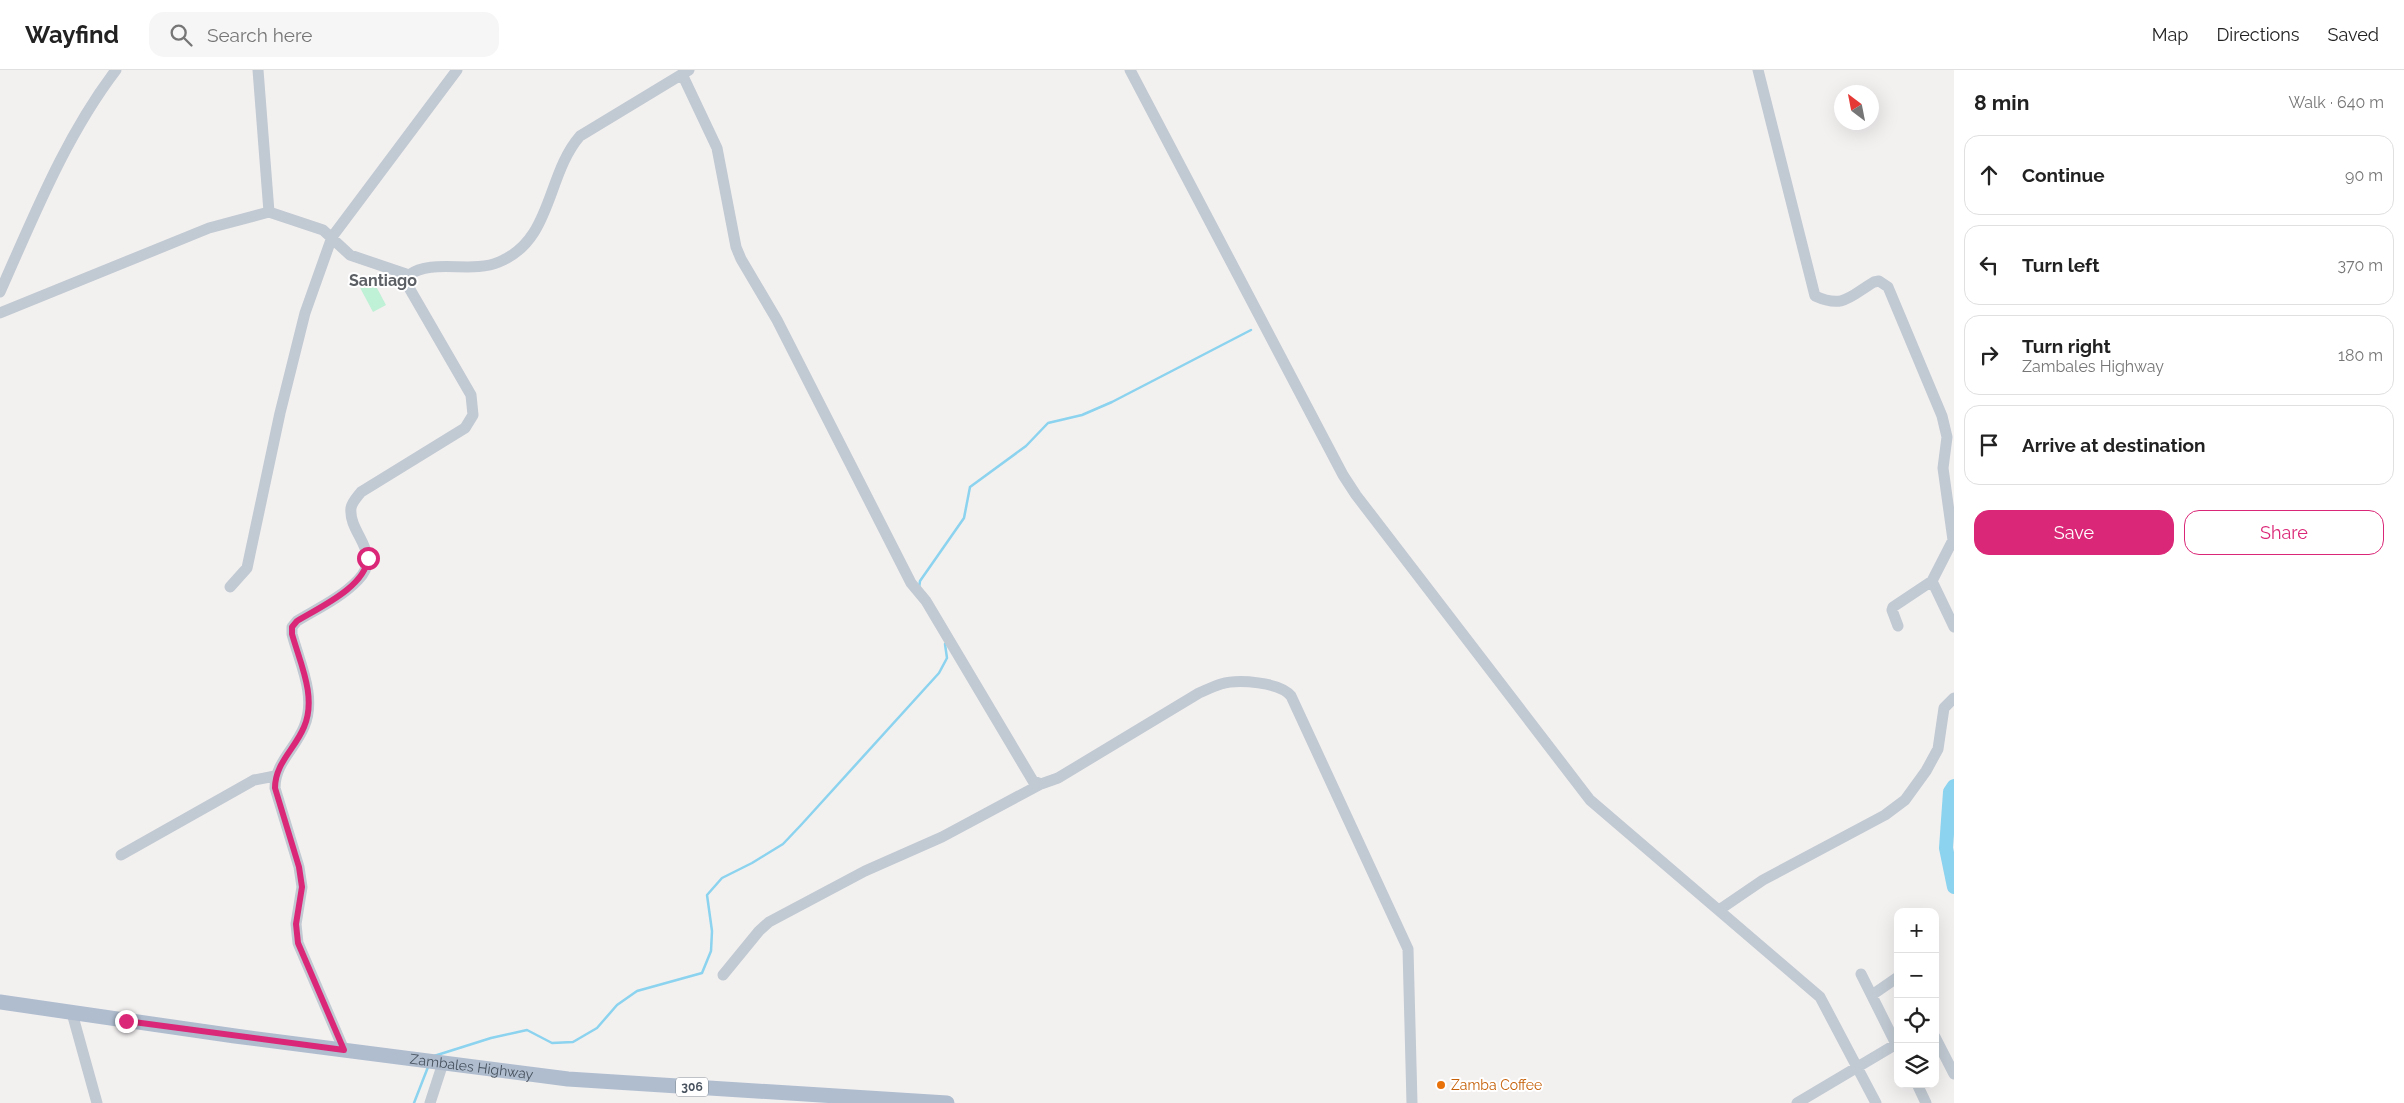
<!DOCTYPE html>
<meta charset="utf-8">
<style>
:root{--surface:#fff;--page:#f6f6f6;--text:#222;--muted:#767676;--line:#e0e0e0;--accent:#db2777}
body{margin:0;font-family:Raleway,sans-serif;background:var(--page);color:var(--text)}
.controls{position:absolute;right:15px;bottom:15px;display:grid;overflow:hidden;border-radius:10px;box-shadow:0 5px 20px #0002}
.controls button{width:45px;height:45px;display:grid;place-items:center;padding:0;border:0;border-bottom:1px solid var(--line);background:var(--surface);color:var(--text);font:25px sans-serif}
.compass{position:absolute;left:1834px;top:15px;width:45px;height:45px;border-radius:50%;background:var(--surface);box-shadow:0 5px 20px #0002;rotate:328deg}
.stop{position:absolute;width:15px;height:15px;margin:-11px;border:4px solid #db2777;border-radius:50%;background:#fff}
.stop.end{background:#db2777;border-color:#fff;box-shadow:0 1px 5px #0008}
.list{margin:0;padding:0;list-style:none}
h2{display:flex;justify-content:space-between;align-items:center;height:65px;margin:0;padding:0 20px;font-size:21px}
h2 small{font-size:16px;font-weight:400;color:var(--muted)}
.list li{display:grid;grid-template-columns:32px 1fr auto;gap:15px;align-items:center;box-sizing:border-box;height:80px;margin:0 10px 10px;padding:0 10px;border:1px solid var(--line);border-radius:15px}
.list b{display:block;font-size:19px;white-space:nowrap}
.list p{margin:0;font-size:16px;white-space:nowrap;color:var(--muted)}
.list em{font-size:16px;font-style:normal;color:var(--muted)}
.actions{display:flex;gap:10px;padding:15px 20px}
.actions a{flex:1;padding:11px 0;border:1px solid var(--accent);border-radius:15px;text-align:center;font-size:18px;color:var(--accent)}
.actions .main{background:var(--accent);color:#fff}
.icon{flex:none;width:28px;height:28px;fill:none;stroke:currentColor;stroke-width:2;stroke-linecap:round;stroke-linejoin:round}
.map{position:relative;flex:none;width:1954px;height:1033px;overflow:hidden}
header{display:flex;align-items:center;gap:30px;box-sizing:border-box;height:70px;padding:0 25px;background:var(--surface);border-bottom:1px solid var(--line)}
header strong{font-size:24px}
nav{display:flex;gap:28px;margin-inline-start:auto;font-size:18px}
.search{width:350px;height:45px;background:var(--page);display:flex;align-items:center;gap:12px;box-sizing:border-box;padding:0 18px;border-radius:15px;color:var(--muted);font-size:19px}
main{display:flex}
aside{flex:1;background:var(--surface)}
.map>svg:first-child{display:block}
.green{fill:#bef1d5}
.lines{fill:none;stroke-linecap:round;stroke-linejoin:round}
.stream{stroke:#8bd3ee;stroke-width:2.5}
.river{stroke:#8bd3ee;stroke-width:14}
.minor{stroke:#c1c9d2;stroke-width:11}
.major{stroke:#afbdcf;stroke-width:15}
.route{stroke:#db2777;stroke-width:6}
.food-dot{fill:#e8710a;stroke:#fff;stroke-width:2}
.labels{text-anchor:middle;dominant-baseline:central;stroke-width:4;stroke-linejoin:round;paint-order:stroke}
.shield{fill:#fff;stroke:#7f868e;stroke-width:1}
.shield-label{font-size:12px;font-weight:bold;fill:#48525e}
.street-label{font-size:14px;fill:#48525e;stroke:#fff}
.food-label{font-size:14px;fill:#c56008;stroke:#fff;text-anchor:start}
.quarter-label{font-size:16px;font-weight:bold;fill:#5c6065;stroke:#fff}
</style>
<header>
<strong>Wayfind</strong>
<div class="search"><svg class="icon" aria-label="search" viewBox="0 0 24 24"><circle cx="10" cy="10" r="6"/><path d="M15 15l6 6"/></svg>Search here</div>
<nav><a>Map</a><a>Directions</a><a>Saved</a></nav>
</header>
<main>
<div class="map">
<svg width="1954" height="1033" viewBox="0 0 1954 1033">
<rect width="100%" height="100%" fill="#f3f0f0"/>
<path class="green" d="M370,205L386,235L373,242L357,212Z"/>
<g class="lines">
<path class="stream" d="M919,518L920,511L964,448L970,417L1026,376L1048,353L1082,345L1112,332L1251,260
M434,986L491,968L527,960L552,973L573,972L597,958L617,935L637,921L702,903L711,881L712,861L707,825L722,808L752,793L783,774L801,755L939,603L947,588L945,574
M414,1033L428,997"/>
<path class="river" d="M1954,716L1950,722L1946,778L1954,817"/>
<path class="minor" d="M258,0L269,142
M1130,0L1343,405L1356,425L1590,730L1820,927L1876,1033
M1758,0L1815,226C1844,239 1850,226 1874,212L1879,211L1888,217L1942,346L1947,367L1943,398L1953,470L1932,511L1954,557
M682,4L717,78L736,177L741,189L777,250L911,513L926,531L1033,711L1041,714L1058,708L1199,623C1206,620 1214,616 1221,614C1238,609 1280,612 1291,626L1408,879L1412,1033
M0,222C34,146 65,67 116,0
M0,243L209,158L269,142L323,160L350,185L409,205
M230,517L247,498L280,343L305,243L332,167L457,0
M1898,556L1892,540L1893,537L1932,511
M121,785L254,710L275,706
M1719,840L1763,810L1885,745L1905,730L1926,701L1938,679L1944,638L1954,628
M1861,904L1898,978
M723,905L759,861L769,852L865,801L942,767L1041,714
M1872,925L1898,907
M72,943L97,1033
M1935,967L1954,1004
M344,980L298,873L296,854L302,817L299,797L275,718C275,693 295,679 304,657C317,627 300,594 292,564V557L297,551C317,539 342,527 358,510C384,483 348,464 351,438C352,432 358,426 361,422L465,358L473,345L471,325L408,216L409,205C432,188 472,204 499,192C553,170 546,105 580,66L689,0
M1917,1014L1926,1033
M430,1033L443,993
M1797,1033L1898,973"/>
<path class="major" id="s1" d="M0,932L235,966L568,1009L947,1033"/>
</g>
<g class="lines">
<path class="route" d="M126,951L344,980L298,873L296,854L302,817L299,797L275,718C275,693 295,679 304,657C317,627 300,593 292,564V557L297,551C320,537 365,517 368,488"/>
</g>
<circle class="food-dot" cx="1441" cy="1015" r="5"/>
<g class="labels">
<rect class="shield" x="676" y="1007.5" width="32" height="19" rx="4"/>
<g class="shield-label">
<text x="692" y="1017">306</text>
</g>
<g class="street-label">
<text stroke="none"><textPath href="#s1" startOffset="476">Zambales Highway</textPath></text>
</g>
<g class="food-label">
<text x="1451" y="1015">Zamba Coffee</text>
</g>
<g class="quarter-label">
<text x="383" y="210">Santiago</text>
</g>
</g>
</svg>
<div class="controls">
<button>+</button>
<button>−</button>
<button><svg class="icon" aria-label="locate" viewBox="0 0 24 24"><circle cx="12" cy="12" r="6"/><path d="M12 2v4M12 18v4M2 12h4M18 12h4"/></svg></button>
<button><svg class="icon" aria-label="layers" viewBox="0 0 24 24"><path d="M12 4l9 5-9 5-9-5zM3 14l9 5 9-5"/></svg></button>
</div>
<svg class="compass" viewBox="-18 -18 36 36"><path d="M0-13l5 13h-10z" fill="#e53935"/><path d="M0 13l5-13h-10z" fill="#767676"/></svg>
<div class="stop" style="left:368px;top:488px"></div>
<div class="stop end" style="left:126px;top:951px"></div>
</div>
<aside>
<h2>8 min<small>Walk · 640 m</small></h2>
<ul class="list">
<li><svg class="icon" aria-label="ahead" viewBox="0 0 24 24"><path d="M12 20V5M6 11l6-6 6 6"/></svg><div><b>Continue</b></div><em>90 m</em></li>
<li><svg class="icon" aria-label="left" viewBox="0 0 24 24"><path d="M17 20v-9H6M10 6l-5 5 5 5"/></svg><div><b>Turn left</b></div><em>370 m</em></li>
<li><svg class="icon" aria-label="right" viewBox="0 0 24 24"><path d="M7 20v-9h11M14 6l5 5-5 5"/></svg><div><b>Turn right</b><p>Zambales Highway</p></div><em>180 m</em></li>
<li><svg class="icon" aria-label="arrive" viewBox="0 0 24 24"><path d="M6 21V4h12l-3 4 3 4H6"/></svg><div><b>Arrive at destination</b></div></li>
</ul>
<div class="actions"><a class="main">Save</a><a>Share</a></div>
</aside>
</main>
